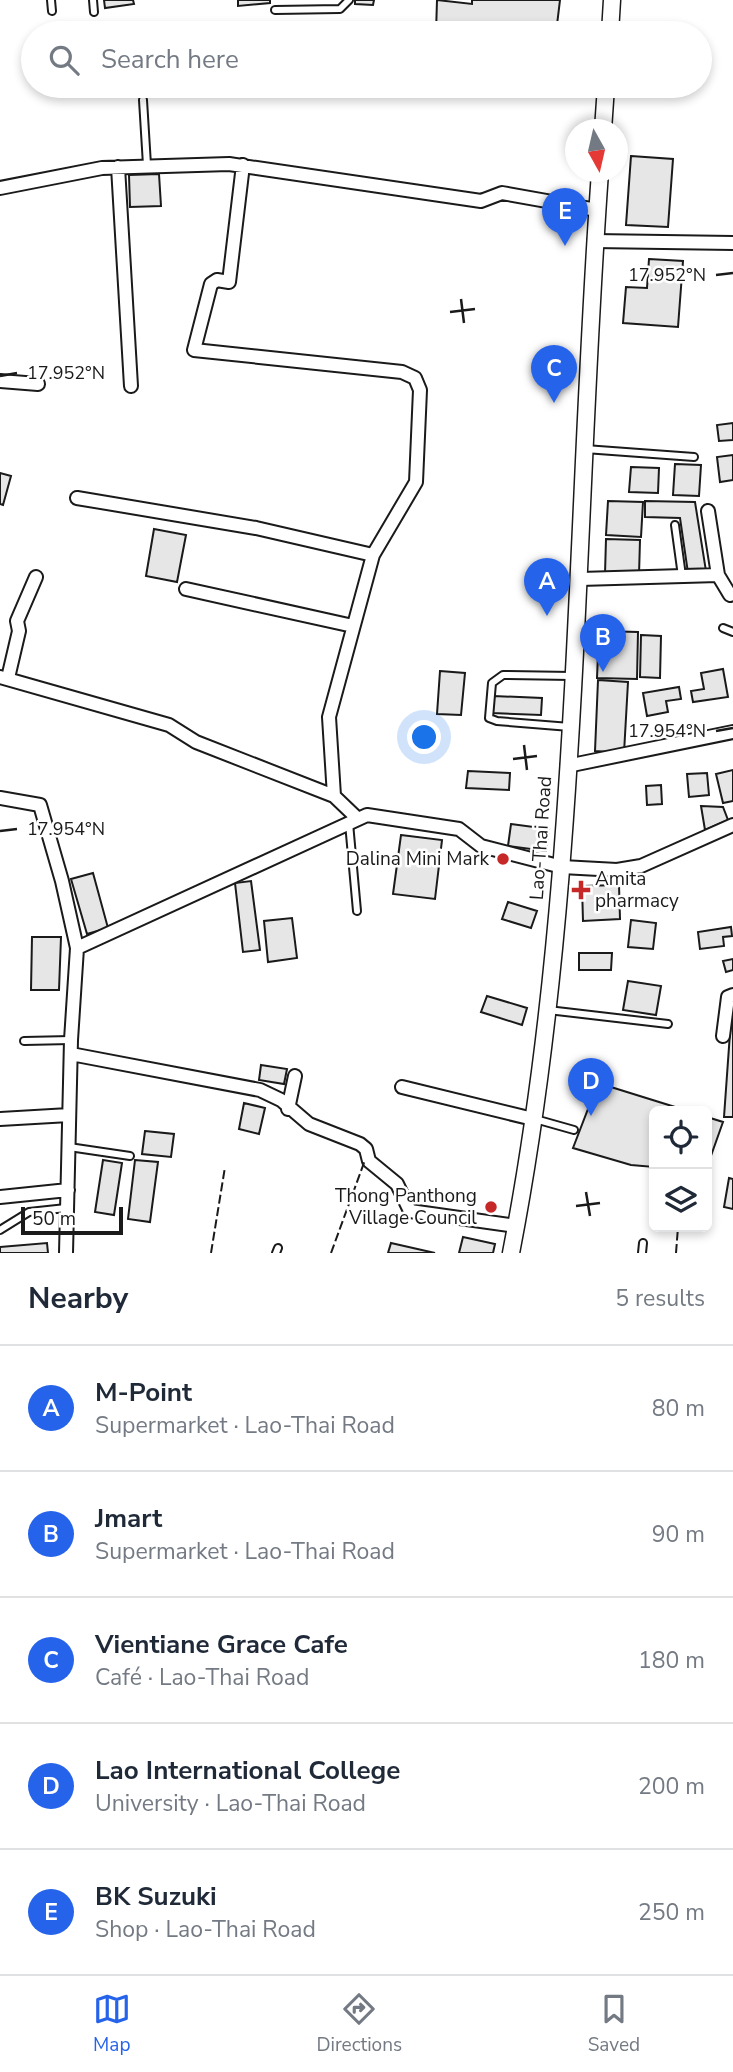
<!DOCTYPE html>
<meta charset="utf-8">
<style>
:root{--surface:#fff;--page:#f6f6f7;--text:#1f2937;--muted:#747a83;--line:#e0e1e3;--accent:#2563eb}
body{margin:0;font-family:"Nunito Sans",sans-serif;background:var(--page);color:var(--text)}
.controls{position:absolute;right:21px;bottom:21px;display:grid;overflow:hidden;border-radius:10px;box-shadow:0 4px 10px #0003}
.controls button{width:63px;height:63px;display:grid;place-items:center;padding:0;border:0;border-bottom:2px solid var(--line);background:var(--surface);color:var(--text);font:35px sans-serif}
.compass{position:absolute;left:565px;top:119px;width:63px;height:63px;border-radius:50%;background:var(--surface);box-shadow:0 4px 10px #0003;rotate:172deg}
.scale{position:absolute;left:21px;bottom:18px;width:102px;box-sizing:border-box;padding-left:7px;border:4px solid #1a1a1a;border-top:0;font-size:19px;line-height:24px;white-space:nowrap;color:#1a1a1a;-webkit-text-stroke:5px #fff;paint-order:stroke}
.you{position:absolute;left:425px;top:738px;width:24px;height:24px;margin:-18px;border:5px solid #fff;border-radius:50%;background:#1a73e8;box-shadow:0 0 0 10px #1a73e833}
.badge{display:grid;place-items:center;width:46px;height:46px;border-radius:50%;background:var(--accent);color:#fff;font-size:23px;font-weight:700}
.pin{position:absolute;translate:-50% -58px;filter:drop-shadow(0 2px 4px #0008)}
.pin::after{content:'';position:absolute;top:37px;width:24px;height:21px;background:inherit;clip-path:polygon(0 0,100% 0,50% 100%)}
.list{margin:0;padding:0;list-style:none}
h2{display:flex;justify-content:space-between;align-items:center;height:91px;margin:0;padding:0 28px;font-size:30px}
h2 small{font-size:23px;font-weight:400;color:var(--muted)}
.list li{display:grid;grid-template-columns:46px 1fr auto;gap:21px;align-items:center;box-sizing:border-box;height:126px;padding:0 28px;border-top:2px solid var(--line)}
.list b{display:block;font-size:26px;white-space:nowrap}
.list p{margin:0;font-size:23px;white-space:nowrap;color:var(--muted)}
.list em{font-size:23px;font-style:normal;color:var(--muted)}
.icon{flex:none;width:38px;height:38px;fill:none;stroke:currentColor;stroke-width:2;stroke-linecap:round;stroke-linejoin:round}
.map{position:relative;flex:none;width:733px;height:1253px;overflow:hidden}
.search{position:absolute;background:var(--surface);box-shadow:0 4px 10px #0003;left:21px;right:21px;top:21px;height:77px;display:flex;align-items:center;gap:18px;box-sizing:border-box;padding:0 24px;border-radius:38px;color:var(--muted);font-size:26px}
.sheet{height:721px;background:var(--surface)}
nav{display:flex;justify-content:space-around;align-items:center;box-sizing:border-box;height:98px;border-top:2px solid var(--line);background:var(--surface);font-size:19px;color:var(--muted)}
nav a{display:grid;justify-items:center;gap:4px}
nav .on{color:var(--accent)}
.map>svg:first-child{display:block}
.building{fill:#e6e6e6;stroke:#1a1a1a;stroke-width:2}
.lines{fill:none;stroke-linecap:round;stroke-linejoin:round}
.service-casing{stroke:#1a1a1a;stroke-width:10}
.minor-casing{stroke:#1a1a1a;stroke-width:16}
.tertiary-casing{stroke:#1a1a1a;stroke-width:19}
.service{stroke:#fff;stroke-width:6}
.minor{stroke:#fff;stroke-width:12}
.tertiary{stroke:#fff;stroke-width:16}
.fence{stroke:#1a1a1a;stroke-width:2;stroke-dasharray:9 3.5;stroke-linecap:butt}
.ticks{fill:none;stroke:#1a1a1a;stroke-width:2.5}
.poi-dot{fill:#c62828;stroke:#fff;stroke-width:2.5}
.labels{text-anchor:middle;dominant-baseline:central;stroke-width:5;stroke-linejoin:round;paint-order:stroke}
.street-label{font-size:19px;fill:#1a1a1a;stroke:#fff}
.poi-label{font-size:19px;fill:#1a1a1a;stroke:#fff;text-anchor:end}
.ticks-label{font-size:18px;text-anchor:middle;fill:#1a1a1a;stroke:#fff;stroke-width:5;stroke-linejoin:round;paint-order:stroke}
</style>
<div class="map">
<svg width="733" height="1253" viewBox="0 0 733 1253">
<rect width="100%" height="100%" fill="#fff"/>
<path class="building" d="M104,0H133L134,4L105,8Z
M238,0H270V3L238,6Z
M355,0H374L373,5L355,4Z
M437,0L472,4V0H560L556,33H436Z
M631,156L673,159L668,227L626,225Z
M159,174L161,206L130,207L129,175Z
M649,259L683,261L678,327L623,323L626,287L647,288Z
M733,423V440L719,441L717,425Z
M733,455V480L720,482L717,457Z
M675,464L701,465L699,496L673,495Z
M631,467L659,468L658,493L629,492Z
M0,473L11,476L3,505L0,504Z
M608,501L643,502L641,537L606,535Z
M645,501L695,502L706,571L688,573L680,518L645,517Z
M154,529L186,535L177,582L146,576Z
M606,539L640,540L639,575L605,574Z
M599,631L638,632L637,679L597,678Z
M641,635L661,636L660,678L640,677Z
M723,669L728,697L693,702L691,691L704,689L701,673Z
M440,671L465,673L461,715L437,714Z
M598,680L628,682L624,753L595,751Z
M679,687L681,699L666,701L668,712L647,716L643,693Z
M493,696L542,698L541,715L492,713Z
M733,770V801L723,803L716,774Z
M468,771L510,773L509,790L466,788Z
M707,773L709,795L689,797L687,774Z
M661,785L662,804L647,805L646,786Z
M701,806L723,807L728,820L705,830Z
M511,824L549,829L546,851L508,846Z
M401,835L442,840L435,899L393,894Z
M93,873L108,928L87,934L71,879Z
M251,881L260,950L243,952L235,883Z
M619,885L620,919L583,921L582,886Z
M508,902L537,911L531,928L502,919Z
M292,918L297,958L268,962L264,921Z
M631,920L656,923L653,949L628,947Z
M731,927L732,936L723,937L724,946L700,949L698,932Z
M32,937H61L59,990H31Z
M579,953H612L611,970H579Z
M733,959V970L726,972L723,961Z
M628,981L661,986L656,1015L623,1010Z
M487,996L527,1008L522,1025L481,1012Z
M731,1019H733V1117H724Z
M261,1065L287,1069L284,1084L259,1080Z
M598,1083L688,1111H654V1167L631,1165L573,1148Z
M244,1103L265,1108L259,1134L239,1129Z
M707,1117L723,1122L707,1167Z
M145,1131L174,1134L171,1157L142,1154Z
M103,1160L122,1163L114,1215L95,1212Z
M135,1160L158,1162L150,1222L128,1219Z
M729,1178L733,1179V1209L724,1207Z
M463,1237L495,1244L493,1253H459Z
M47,1243L48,1253H0V1247Z
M391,1243L435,1253H388Z"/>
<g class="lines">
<g class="service-casing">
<path id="service" d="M51,0L52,11
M93,0L94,12
M275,10L340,9L349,0
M143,100L147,165
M585,449L694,457
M675,525L682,576
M723,628L733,632
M570,727L497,721L489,718L492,683L503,675L572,676
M349,823L357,911
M548,1010L668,1024
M24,1041L71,1040
M535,1119L574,1130
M69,1147L130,1156
M0,1230L29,1212L66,1208
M276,1253L278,1248
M642,1253L643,1243"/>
</g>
<g class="minor-casing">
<path id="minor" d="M243,165L229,282L217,280L211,284L194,350L402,372L415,378L420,390L416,482L373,555L329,717L334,796
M118,167L131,386
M0,188L102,168L229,164L481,201L502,193L597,210
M594,241L733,243
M0,381L38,384
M77,498L256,528L373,555
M708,511L718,575L730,595
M580,579L718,575
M186,589L353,626
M0,677L169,725L196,742L334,796L357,818
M8,678L19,631L17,621L36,577
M567,766L733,732
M0,798L40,805L62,881L77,948L71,1040L66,1253
M77,948L367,815L459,829L481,846L562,867L617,870L641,866L733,825
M723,1036L728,997L733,995
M71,1054L260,1090L281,1100L309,1124L360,1144L366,1149L369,1161L397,1184L410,1211L516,1226
M402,1087L533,1119
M288,1109L295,1076
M0,1119L69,1115
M0,1197L68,1190"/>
</g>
<g class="tertiary-casing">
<path id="tertiary" d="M610,33L612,0
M603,130L606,86
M511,1253C580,897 574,532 600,172"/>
</g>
<use href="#service" class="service"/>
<use href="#minor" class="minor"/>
<use href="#tertiary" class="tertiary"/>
<path class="fence" d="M211,1253L225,1167
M331,1253L365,1160
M676,1253L678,1227"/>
</g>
<path class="ticks" d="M716,275L733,273M461,299L464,323M450,312L475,309M0,376L17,373M716,731L733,728M524,745L527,770M513,759L537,756M0,831L17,829M586,1192L590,1216M576,1206L600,1203"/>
<g class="poi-dot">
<circle cx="503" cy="859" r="7"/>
<path d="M577.5 879.5h7v7h7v7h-7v7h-7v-7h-7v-7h7z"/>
<circle cx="491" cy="1207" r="7"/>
</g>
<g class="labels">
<g class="street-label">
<text transform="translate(541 838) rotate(-86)">Lao-Thai Road</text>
</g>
<g class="poi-label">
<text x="489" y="859">Dalina Mini Mark</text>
<text x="595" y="879" text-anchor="start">Amita<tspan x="595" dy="22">pharmacy</tspan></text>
<text x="477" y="1196">Thong Panthong<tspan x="477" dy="22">Village Council</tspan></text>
</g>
</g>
<g class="ticks-label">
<text x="667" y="281">17.952°N</text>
<text x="66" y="379">17.952°N</text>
<text x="667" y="737">17.954°N</text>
<text x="66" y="835">17.954°N</text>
</g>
</svg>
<div class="controls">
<button><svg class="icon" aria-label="locate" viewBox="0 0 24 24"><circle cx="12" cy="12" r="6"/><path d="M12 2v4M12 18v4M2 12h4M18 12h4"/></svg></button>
<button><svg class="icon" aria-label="layers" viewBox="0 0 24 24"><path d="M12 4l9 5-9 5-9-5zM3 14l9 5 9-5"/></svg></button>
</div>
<svg class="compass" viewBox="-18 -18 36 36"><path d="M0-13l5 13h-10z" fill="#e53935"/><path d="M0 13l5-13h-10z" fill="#747a83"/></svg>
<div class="scale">50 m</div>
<div class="you"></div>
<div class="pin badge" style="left:547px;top:616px">A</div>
<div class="pin badge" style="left:603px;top:672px">B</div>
<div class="pin badge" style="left:554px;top:403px">C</div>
<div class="pin badge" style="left:591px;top:1116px">D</div>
<div class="pin badge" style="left:565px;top:246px">E</div>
<div class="search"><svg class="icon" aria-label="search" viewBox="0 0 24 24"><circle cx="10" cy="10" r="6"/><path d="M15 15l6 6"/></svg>Search here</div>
</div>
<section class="sheet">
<h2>Nearby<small>5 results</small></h2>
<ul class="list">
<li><span class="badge">A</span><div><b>M-Point</b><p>Supermarket · Lao-Thai Road</p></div><em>80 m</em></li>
<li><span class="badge">B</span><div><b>Jmart</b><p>Supermarket · Lao-Thai Road</p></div><em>90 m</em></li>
<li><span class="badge">C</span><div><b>Vientiane Grace Cafe</b><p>Café · Lao-Thai Road</p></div><em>180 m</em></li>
<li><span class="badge">D</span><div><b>Lao International College</b><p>University · Lao-Thai Road</p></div><em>200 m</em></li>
<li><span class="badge">E</span><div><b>BK Suzuki</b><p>Shop · Lao-Thai Road</p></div><em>250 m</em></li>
</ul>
</section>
<nav>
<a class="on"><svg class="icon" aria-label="map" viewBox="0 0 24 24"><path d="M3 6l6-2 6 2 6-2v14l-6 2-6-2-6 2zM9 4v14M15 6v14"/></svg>Map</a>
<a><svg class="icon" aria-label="directions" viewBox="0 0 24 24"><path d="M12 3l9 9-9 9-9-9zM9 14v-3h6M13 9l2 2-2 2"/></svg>Directions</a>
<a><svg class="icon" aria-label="saved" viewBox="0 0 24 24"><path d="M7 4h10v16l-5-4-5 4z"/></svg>Saved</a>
</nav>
